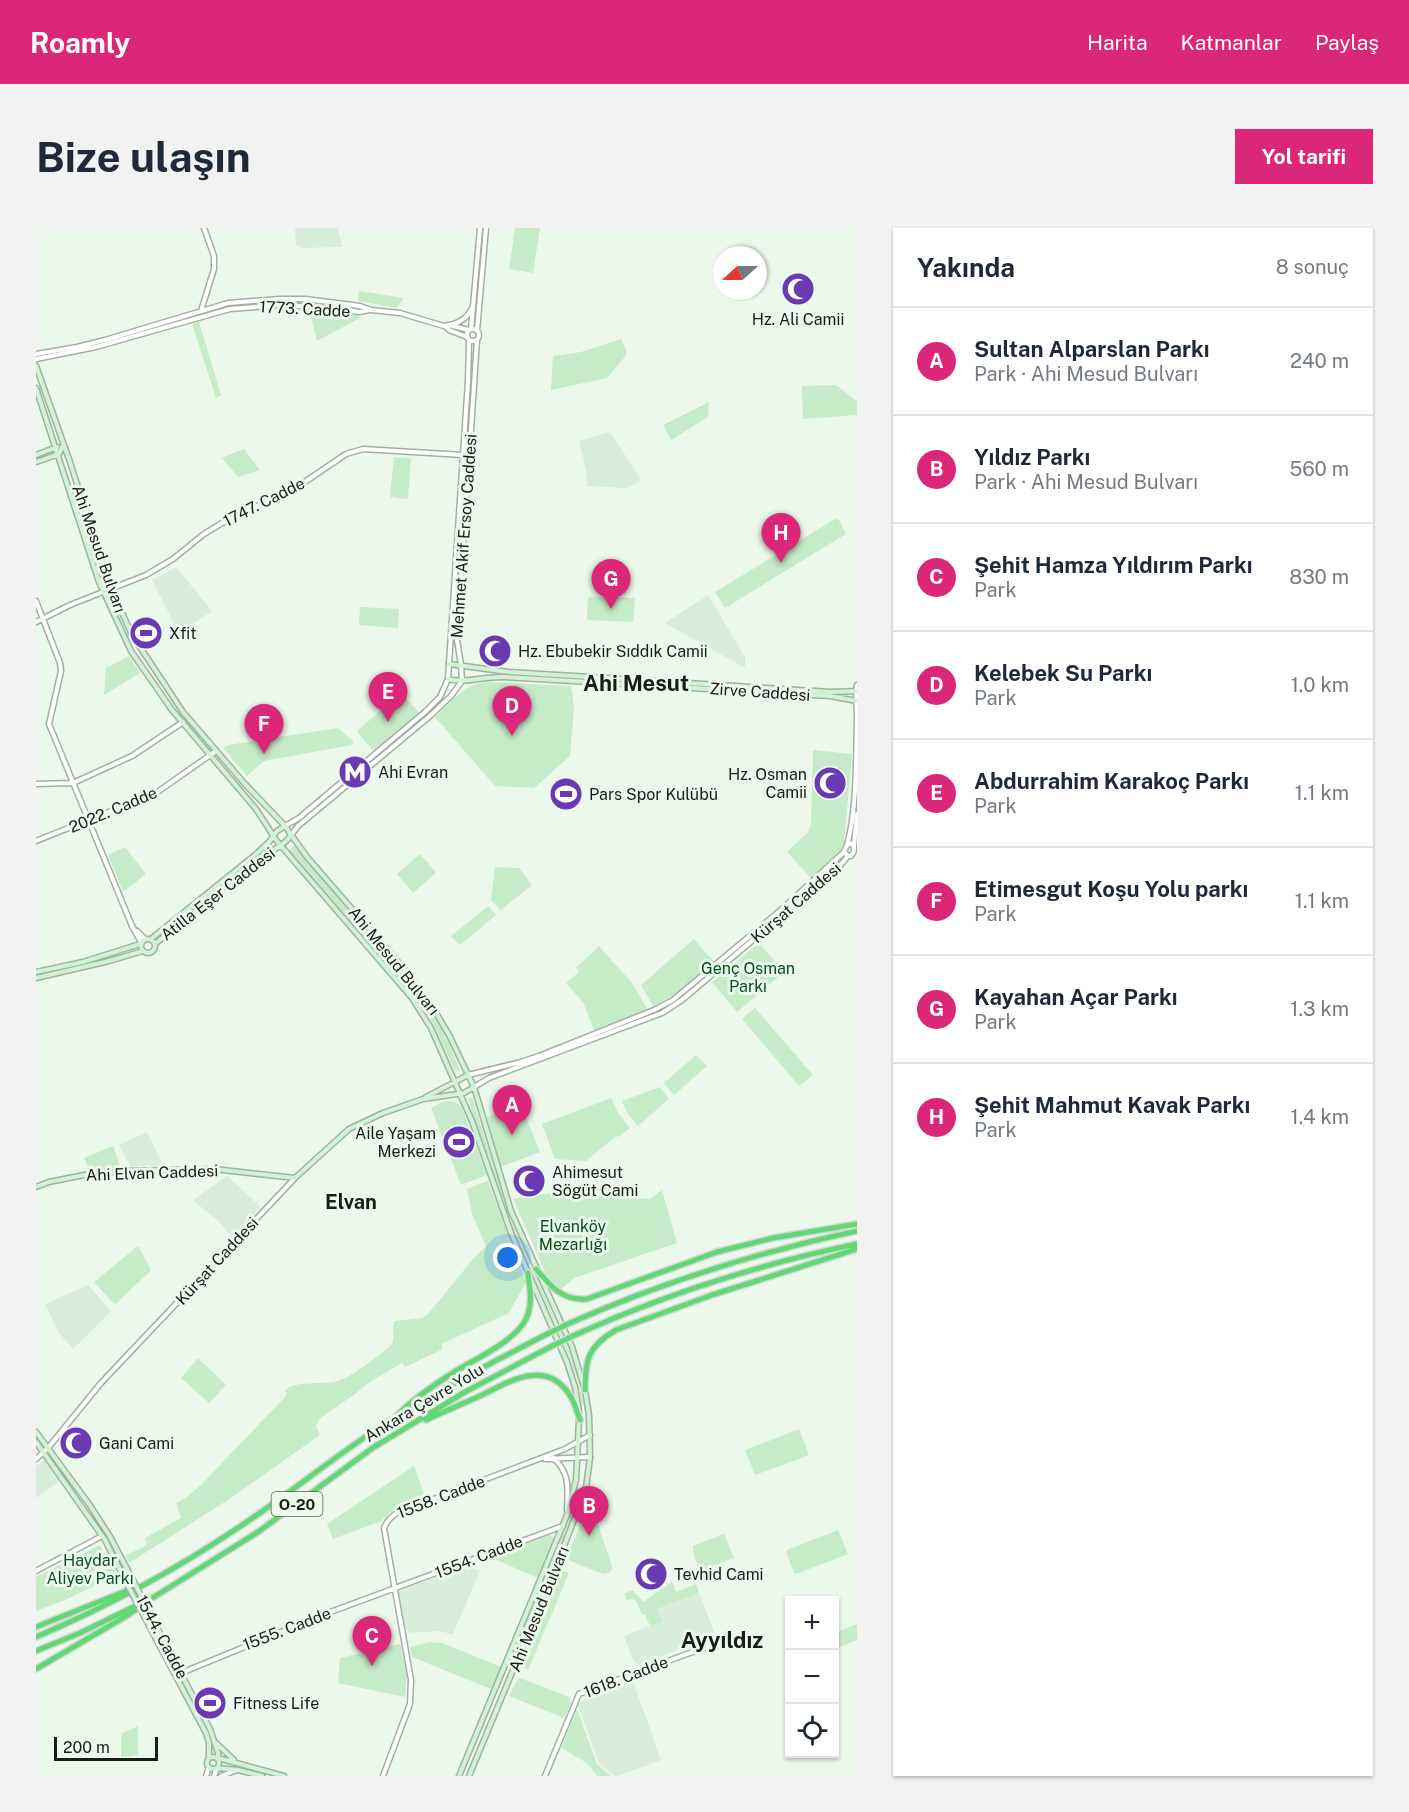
<!DOCTYPE html>
<html lang="tr">
<meta charset="utf-8">
<style>
:root{--surface:#fff;--page:#f2f2f3;--text:#1f2937;--muted:#747a83;--line:#e0e1e3;--accent:#db2777}
body{margin:0;font-family:"Public Sans",sans-serif;background:var(--page);color:var(--text)}
.controls{position:absolute;right:18px;bottom:18px;display:grid;overflow:hidden;border-radius:0px;box-shadow:0 2px 4px #0004}
.controls button{width:54px;height:54px;display:grid;place-items:center;padding:0;border:0;border-bottom:2px solid var(--line);background:var(--surface);color:var(--text);font:30px sans-serif}
.compass{position:absolute;left:677px;top:18px;width:54px;height:54px;border-radius:50%;background:var(--surface);box-shadow:0 2px 4px #0004;rotate:249deg}
.scale{position:absolute;left:18px;bottom:15px;width:104px;box-sizing:border-box;padding-left:6px;border:3px solid #181d19;border-top:0;font-size:16px;line-height:21px;white-space:nowrap;color:#181d19;-webkit-text-stroke:4px #ecf8ec;paint-order:stroke}
.you{position:absolute;left:472px;top:1030px;width:21px;height:21px;margin:-15px;border:4px solid #fff;border-radius:50%;background:#1a73e8;box-shadow:0 0 0 9px #1a73e833}
.badge{display:grid;place-items:center;width:39px;height:39px;border-radius:50%;background:var(--accent);color:#fff;font-size:20px;font-weight:700}
.pin{position:absolute;translate:-50% -50px;filter:drop-shadow(0 2px 3px #0008)}
.pin::after{content:'';position:absolute;top:32px;width:21px;height:18px;background:inherit;clip-path:polygon(0 0,100% 0,50% 100%)}
.list{margin:0;padding:0;list-style:none}
h2{display:flex;justify-content:space-between;align-items:center;height:78px;margin:0;padding:0 24px;font-size:26px}
h2 small{font-size:20px;font-weight:400;color:var(--muted)}
.list li{display:grid;grid-template-columns:39px 1fr auto;gap:18px;align-items:center;box-sizing:border-box;height:108px;padding:0 24px;border-top:2px solid var(--line)}
.list b{display:block;font-size:22px;white-space:nowrap}
.list p{margin:0;font-size:20px;white-space:nowrap;color:var(--muted)}
.list em{font-size:20px;font-style:normal;color:var(--muted)}
.icon{flex:none;width:33px;height:33px;fill:none;stroke:currentColor;stroke-width:2;stroke-linecap:round;stroke-linejoin:round}
.map{position:relative;flex:none;width:821px;height:1548px;overflow:hidden;border-radius:0px}
header{display:flex;align-items:center;gap:36px;box-sizing:border-box;height:84px;padding:0 30px;background:var(--accent);color:#fff}
header strong{font-size:28px}
nav{display:flex;gap:33px;margin-inline-start:auto;font-size:21px}
.intro{display:flex;align-items:center;justify-content:space-between;box-sizing:border-box;height:144px;padding:0 36px}
h1{margin:0;font-size:42px}
.button{padding:15px 27px;border-radius:0px;background:var(--accent);color:#fff;font-size:21px;font-weight:700}
main{display:flex;gap:36px;padding:0 36px}
aside{flex:1;background:var(--surface);border-radius:0px;box-shadow:0 2px 4px #0004}
.map>svg:first-child{display:block}
.built{fill:#daecdb}
.green{fill:#c6ebc9}
.lines{fill:none;stroke-linecap:round;stroke-linejoin:round}
.tertiary-casing{stroke:#a4afa4;stroke-width:7}
.secondary-casing{stroke:#a4afa4;stroke-width:7}
.motorway-casing{stroke:#d5d6d6;stroke-width:8}
.tertiary{stroke:#fff;stroke-width:4}
.secondary{stroke:#cff4d5;stroke-width:4}
.motorway{stroke:#60d974;stroke-width:5}
.secondary-bridge-casing{stroke:#a4afa4;stroke-width:7;stroke-linecap:butt}
.motorway-bridge-casing{stroke:#d5d6d6;stroke-width:8;stroke-linecap:butt}
.secondary-bridge{stroke:#cff4d5;stroke-width:4}
.motorway-bridge{stroke:#60d974;stroke-width:5}
.labels{text-anchor:middle;dominant-baseline:central;stroke-width:6;stroke-linejoin:round;paint-order:stroke}
.shield{fill:#ecf8ec;stroke:#585f58;stroke-width:1.5}
.shield-label{font-size:15px;font-weight:bold;fill:#181d19}
.street-label{font-size:16px;fill:#181d19;stroke:#ecf8ec}
.poi-label{font-size:16px;fill:#181d19;stroke:#ecf8ec;text-anchor:start}
.park-label{font-size:16px;fill:#005319;stroke:#ecf8ec}
.quarter-label{font-size:20px;font-weight:bold;fill:#181d19;stroke:#ecf8ec}
.district-label{font-size:22px;font-weight:bold;fill:#181d19;stroke:#ecf8ec}
</style>
<header>
<strong>Roamly</strong>
<nav><a>Harita</a><a>Katmanlar</a><a>Paylaş</a></nav>
</header>
<div class="intro"><h1>Bize ulaşın</h1><a class="button">Yol tarifi</a></div>
<main>
<div class="map">
<svg width="821" height="1548" viewBox="0 0 821 1548">
<rect width="100%" height="100%" fill="#ecf8ec"/>
<path class="built" d="M259,0H302L306,19L266,20L260,17Z
M574,204L604,250L603,254L590,260L551,258L550,242L543,213Z
M140,339L176,383L143,405L116,352Z
M672,367L709,429V440L629,395Z
M111,904L126,935V938H94L83,917Z
M191,948L225,979L196,1009L183,994L157,972Z
M52,1057L75,1083L37,1121L23,1105L9,1076Z
M9,1232L24,1253L0,1270V1238Z
M430,1338L444,1343L417,1406L401,1403L374,1405L370,1402L362,1363Z
M663,1365L678,1403L677,1408L604,1437L598,1434L588,1408L625,1394L621,1381Z
M591,1450L597,1453L625,1532L582,1548H578L563,1535L542,1478L550,1469Z"/>
<path class="green" d="M479,0H504L497,45L473,41Z
M323,63L368,70L361,80L322,73Z
M273,82L323,88L324,90L281,113Z
M163,94L185,167L180,170L156,96Z
M585,111L591,124L588,130L571,150L515,162L517,128L545,124Z
M800,157L821,173V187L767,191L766,158Z
M673,174L672,189L635,212L627,197Z
M208,221L224,242L202,249L186,230Z
M358,229L375,230L372,271L354,269Z
M799,291L803,292L810,306L689,380L679,364Z
M552,369L599,370L597,394L551,392Z
M324,379L363,381L362,400L323,397Z
M93,428L104,445L68,467L70,440Z
M453,454L535,458L538,479L534,528L498,560L459,558L399,489C417,473 427,455 453,454Z
M365,465L384,485L337,523L321,503Z
M302,500L318,514L315,517L228,533L211,548L187,520L192,517Z
M777,522L816,526L808,616L800,630L775,650L751,624L772,604L775,597Z
M258,617L384,766L404,796L424,842L419,843L398,797L382,772L253,622Z
M89,619L110,646L87,664L72,627Z
M384,626L400,645L377,665L361,646Z
M459,639L483,640L496,657L465,682L455,672Z
M452,678L460,687L424,717L415,708Z
M658,711L678,734L636,768L617,778L605,757Z
M723,715L748,744L701,784L676,754Z
M563,718L596,755L612,782L558,802L547,774L530,755L543,744L540,740Z
M719,780L777,847L763,858L706,791Z
M660,827L671,838L638,867L628,855Z
M624,859L633,871L602,898L592,886L586,873Z
M436,869L477,997L539,1137L548,1177H546L541,1151L534,1130L476,998L432,871Z
M575,870L583,886L594,900L582,909L580,908L550,933L519,931L506,896Z
M414,873L420,874L426,880L451,947L425,957L395,880L406,874Z
M485,877L504,924L465,939L451,889Z
M77,918L85,940L53,941L48,930Z
M452,953L490,1054L473,1085L405,1116L407,1121L369,1139L366,1135L332,1155L319,1166L283,1191L280,1199L284,1207L192,1272L93,1335L89,1328L111,1317L109,1310L145,1290L140,1275L151,1269L165,1257L248,1170L251,1165L249,1163C257,1152 288,1157 302,1153C314,1150 347,1125 356,1116C359,1108 355,1100 359,1093L386,1090L392,1086L438,1030L450,1018L436,986L431,961Z
M626,962L641,1015L538,1050L525,1061L510,1046L477,971L517,965L614,971Z
M102,1018L115,1042L79,1077L58,1054Z
M162,1130L190,1157L173,1175L145,1150Z
M763,1201L773,1227L719,1247L709,1222Z
M378,1238L390,1271L354,1284L345,1293L297,1311L291,1296Z
M541,1266H543L534,1295L477,1434L474,1433L531,1296Z
M554,1273L575,1335L576,1341L574,1344L567,1346L534,1333L531,1328Z
M802,1302L812,1326L760,1346L758,1345L750,1324L751,1322Z
M512,1305L518,1310L502,1350L454,1329Z
M688,1306L698,1330L663,1343L657,1323V1318Z
M64,1317L81,1347L29,1372L0,1383V1349Z
M524,1341L533,1345L492,1442L486,1439V1434Z
M636,1353L640,1364L660,1356L663,1365L621,1381L626,1394L614,1398L609,1386L606,1387L600,1373L597,1371L590,1372V1369L587,1366L597,1362L607,1374Z
M821,1396V1412L799,1421V1405Z
M393,1414L406,1415L465,1439L455,1461L376,1429L374,1419Z
M364,1416L371,1446L369,1469L302,1455L304,1430Z
M484,1450L533,1469L535,1476L528,1490L473,1468L481,1452Z
M541,1481L561,1536L575,1548H561L551,1535L525,1520Z
M102,1498V1527L85,1529V1506Z"/>
<g class="lines">
<g class="tertiary-casing">
<path id="tertiary" d="M165,83L178,41V28L168,0
M414,97C425,94 431,90 436,80
M409,98L413,102L431,109
M431 107a6 6 0 1 1 12 0a6 6 0 1 1-12 0Z
M435,101L444,0
M441,103L450,0
M0,126L41,119L69,112L192,75L244,71H269L324,78L335,82L364,85L408,98L413,97L433,102
M0,131L60,119L194,81L245,77L298,80L323,84L334,82
M0,373L24,435L25,443L13,496L96,698L105,714
M0,394L34,377L110,347L137,331L168,306L196,289L257,262L310,226L327,221L427,227
M0,556L37,555L96,528L147,494
M249,598L263,590L389,484L404,469L412,451L432,153L433,113
M255,607L262,598L394,488L415,468L426,453L425,437L421,412L441,112
M0,613L120,565L180,523
M814,615L818,618V623L815,628H812L808,624L811,617Z
M811,617C821,583 820,527 821,490C821,478 819,469 821,457
M818,618L821,586
M101,703L109,711
M432,847L485,834L503,828L618,782L637,772L745,682L808,624
M438,859L453,850L626,785L646,772L802,640L812,628
M517,1230C534,1244 532,1261 531,1282
M0,1231L12,1220L65,1155L259,950
M509,1231L554,1229
M0,1343L66,1308
M145,1445L289,1386L527,1298
M170,1548L173,1539
M178,1548L181,1540
M185,1548L201,1542
M347,1548L374,1476L375,1452L348,1300C351,1293 354,1289 361,1285L529,1221L554,1207
M509,1548L543,1466L686,1413"/>
</g>
<g class="secondary-casing">
<path id="secondary" d="M0,138L34,234L71,351L96,407L147,484L208,555L249,598L271,629L370,743L399,783L413,807L438,859L475,983L536,1119L549,1162L553,1187L554,1229L550,1260L522,1334L433,1548
M0,160L63,354L95,423L136,482L220,581L240,612L376,770L395,800L436,893L475,1005L531,1134L539,1159L543,1184
M0,227L21,219
M0,234L23,226L27,217
M413,436L473,444L795,464L821,463
M412,451C428,456 450,448 468,449L794,468L821,473
M105 718a7 7 0 1 1 14 0a7 7 0 1 1-14 0Z
M115,711L219,627L233,614L241,603L249,598
M119,716L221,632C233,623 249,618 255,607
M0,744L47,734L104,716
M0,750L73,733L107,723
M390,869L432,847
M0,959L13,954L48,947L89,943L178,941L259,950L313,901L347,885L387,871L428,865L438,859
M0,1204L53,1276L73,1307L97,1352
M0,1214L69,1312L90,1354
M114,1386L174,1501L182,1525V1530
M109,1390L170,1505L173,1515V1530
M180,1515L198,1532
M171 1535a6 6 0 1 1 12 0a6 6 0 1 1-12 0Z
M182,1530L248,1548
M181,1540L202,1542L226,1548
M423,1548L531,1287L540,1252L543,1192"/>
</g>
<g class="motorway-casing">
<path id="motorway" d="M500,1041C515,1059 527,1073 551,1071L681,1024L737,1010L821,996
M534,1095C627,1054 722,1024 821,1003
M539,1107C630,1066 724,1036 821,1016
M549,1162C549,1132 552,1118 580,1102L676,1067L821,1021
M361,1187C379,1170 399,1156 420,1143C441,1130 479,1113 490,1091C497,1076 494,1061 492,1045
M390,1192C408,1183 427,1176 446,1167C474,1153 510,1131 533,1166C539,1174 541,1184 544,1192
M0,1399L95,1361
M0,1409C75,1377 147,1338 215,1291C261,1260 304,1224 352,1194C403,1162 457,1134 511,1106
M0,1423L44,1405L118,1369L222,1304L338,1219L429,1164L516,1118
M0,1441L92,1387L106,1377"/>
</g>
<use href="#tertiary" class="tertiary"/>
<use href="#secondary" class="secondary"/>
<use href="#motorway" class="motorway"/>
<g class="secondary-bridge-casing">
<path id="secondary-bridge" d="M97,1352L114,1386
M90,1354L109,1390"/>
</g>
<g class="motorway-bridge-casing">
<path id="motorway-bridge" d="M511,1106L534,1095
M516,1118L539,1107"/>
</g>
<use href="#secondary-bridge" class="secondary-bridge"/>
<use href="#motorway-bridge" class="motorway-bridge"/>
</g>
<defs>
<g id="mosque-disc" transform="scale(1.725)"><circle r="9.5" fill="#693ab1" stroke="#ecf8ec"/><path d="M3.5-4.9A6 6 0 1 0 3.5 4.9A5 5 0 1 1 3.5-4.9Z" fill="#fff"/></g>
<g id="stadium-disc" transform="scale(1.725)"><circle r="9.5" fill="#693ab1" stroke="#ecf8ec"/><path d="M0-5a6.5 5 0 1 0 0 10a6.5 5 0 1 0 0-10ZM-3.5-1.8h7v3.6h-7Z" fill="#fff"/></g>
<g id="metro-disc" transform="scale(1.725)"><circle r="9.5" fill="#693ab1" stroke="#ecf8ec"/><path d="M-5.5 5V-5H-3L0 0L3-5H5.5V5H3V-.5L0 4L-3-.5V5Z" fill="#fff"/></g>
</defs>
<g fill-rule="evenodd">
<use href="#mosque-disc" x="762" y="61"/>
<use href="#stadium-disc" x="110" y="405"/>
<use href="#mosque-disc" x="459" y="423"/>
<use href="#metro-disc" x="319" y="544"/>
<use href="#mosque-disc" x="794" y="555"/>
<use href="#stadium-disc" x="530" y="566"/>
<use href="#stadium-disc" x="423" y="914"/>
<use href="#mosque-disc" x="493" y="953"/>
<use href="#mosque-disc" x="40" y="1215"/>
<use href="#mosque-disc" x="615" y="1346"/>
<use href="#stadium-disc" x="174" y="1475"/>
</g>
<g class="labels">
<rect class="shield" x="235.5" y="1264" width="51" height="24" rx="4.5"/>
<g class="shield-label">
<text x="261" y="1276">O-20</text>
</g>
<g class="street-label">
<text transform="translate(269 81) rotate(3)">1773. Cadde</text>
<text transform="translate(228 274) rotate(-27)">1747. Cadde</text>
<text transform="translate(428 308) rotate(-86)">Mehmet Akif Ersoy Caddesi</text>
<text transform="translate(63 321) rotate(71)">Ahi Mesud Bulvarı</text>
<text transform="translate(724 464) rotate(4)">Zirve Caddesi</text>
<text transform="translate(77 582) rotate(-23)">2022. Cadde</text>
<text transform="translate(182 666) rotate(-38)">Atilla Eşer Caddesi</text>
<text transform="translate(760 675) rotate(-41)">Kürşat Caddesi</text>
<text transform="translate(358 733) rotate(51)">Ahi Mesud Bulvarı</text>
<text transform="translate(116 945) rotate(-2)">Ahi Elvan Caddesi</text>
<text transform="translate(181 1033) rotate(-47)">Kürşat Caddesi</text>
<text transform="translate(388 1175) rotate(-31)">Ankara Çevre Yolu</text>
<text transform="translate(405 1269) rotate(-21)">1558. Cadde</text>
<text transform="translate(443 1329) rotate(-21)">1554. Cadde</text>
<text transform="translate(503 1381) rotate(-68)">Ahi Mesud Bulvarı</text>
<text transform="translate(251 1401) rotate(-21)">1555. Cadde</text>
<text transform="translate(126 1409) rotate(62)">1544. Cadde</text>
<text transform="translate(590 1449) rotate(-21)">1618. Cadde</text>
</g>
<g class="poi-label">
<text x="762" y="91" text-anchor="middle">Hz. Ali Camii</text>
<text x="133" y="405">Xfit</text>
<text x="482" y="423">Hz. Ebubekir Sıddık Camii</text>
<text x="342" y="544">Ahi Evran</text>
<text x="771" y="546" text-anchor="end">Hz. Osman<tspan x="771" dy="18">Camii</tspan></text>
<text x="553" y="566">Pars Spor Kulübü</text>
<text x="400" y="905" text-anchor="end">Aile Yaşam<tspan x="400" dy="18">Merkezi</tspan></text>
<text x="516" y="944">Ahimesut<tspan x="516" dy="18">Sögüt Cami</tspan></text>
<text x="63" y="1215">Gani Cami</text>
<text x="638" y="1346">Tevhid Cami</text>
<text x="197" y="1475">Fitness Life</text>
</g>
<g class="park-label">
<text x="712" y="740">Genç Osman<tspan x="712" dy="18">Parkı</tspan></text>
<text x="537" y="998">Elvanköy<tspan x="537" dy="18">Mezarlığı</tspan></text>
<text x="54" y="1332">Haydar<tspan x="54" dy="18">Aliyev Parkı</tspan></text>
</g>
<g class="quarter-label">
<text x="315" y="974">Elvan</text>
</g>
<g class="district-label">
<text x="600" y="455">Ahi Mesut</text>
<text x="686" y="1412">Ayyıldız</text>
</g>
</g>
</svg>
<div class="controls">
<button>+</button>
<button>−</button>
<button><svg class="icon" aria-label="locate" viewBox="0 0 24 24"><circle cx="12" cy="12" r="6"/><path d="M12 2v4M12 18v4M2 12h4M18 12h4"/></svg></button>
</div>
<svg class="compass" viewBox="-18 -18 36 36"><path d="M0-13l5 13h-10z" fill="#e53935"/><path d="M0 13l5-13h-10z" fill="#747a83"/></svg>
<div class="scale">200 m</div>
<div class="you"></div>
<div class="pin badge" style="left:476px;top:907px">A</div>
<div class="pin badge" style="left:553px;top:1308px">B</div>
<div class="pin badge" style="left:336px;top:1438px">C</div>
<div class="pin badge" style="left:476px;top:508px">D</div>
<div class="pin badge" style="left:352px;top:494px">E</div>
<div class="pin badge" style="left:228px;top:526px">F</div>
<div class="pin badge" style="left:575px;top:381px">G</div>
<div class="pin badge" style="left:745px;top:335px">H</div>
</div>
<aside>
<h2>Yakında<small>8 sonuç</small></h2>
<ul class="list">
<li><span class="badge">A</span><div><b>Sultan Alparslan Parkı</b><p>Park · Ahi Mesud Bulvarı</p></div><em>240 m</em></li>
<li><span class="badge">B</span><div><b>Yıldız Parkı</b><p>Park · Ahi Mesud Bulvarı</p></div><em>560 m</em></li>
<li><span class="badge">C</span><div><b>Şehit Hamza Yıldırım Parkı</b><p>Park</p></div><em>830 m</em></li>
<li><span class="badge">D</span><div><b>Kelebek Su Parkı</b><p>Park</p></div><em>1.0 km</em></li>
<li><span class="badge">E</span><div><b>Abdurrahim Karakoç Parkı</b><p>Park</p></div><em>1.1 km</em></li>
<li><span class="badge">F</span><div><b>Etimesgut Koşu Yolu parkı</b><p>Park</p></div><em>1.1 km</em></li>
<li><span class="badge">G</span><div><b>Kayahan Açar Parkı</b><p>Park</p></div><em>1.3 km</em></li>
<li><span class="badge">H</span><div><b>Şehit Mahmut Kavak Parkı</b><p>Park</p></div><em>1.4 km</em></li>
</ul>
</aside>
</main>
